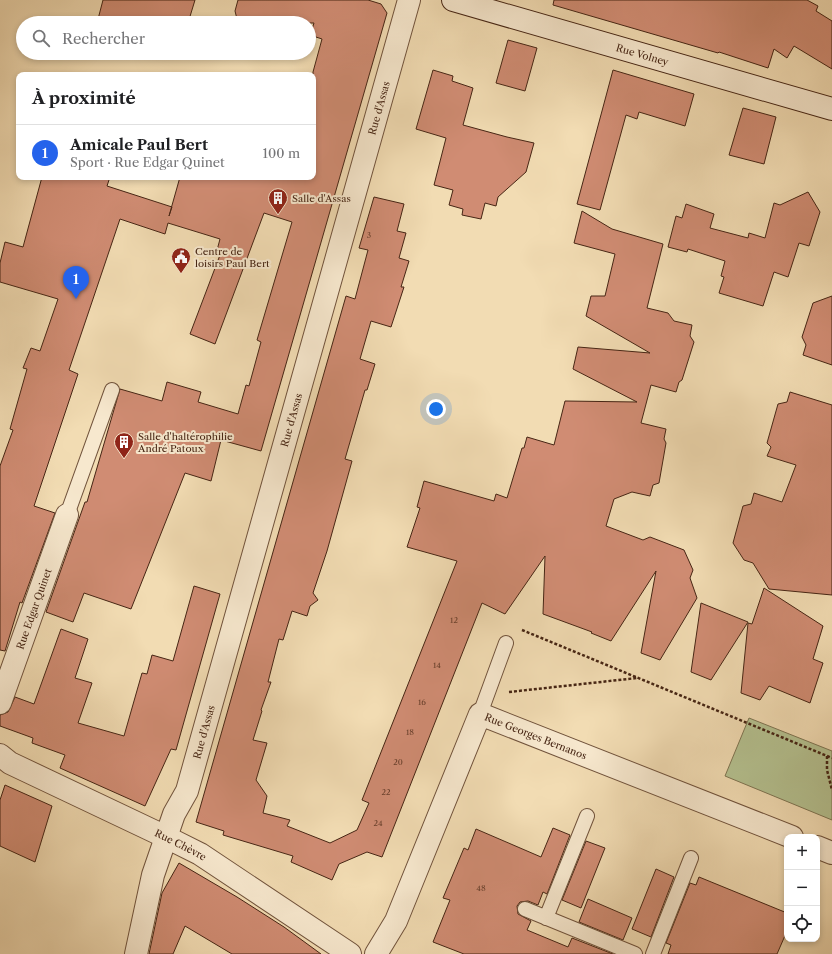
<!DOCTYPE html>
<html lang="fr">
<meta charset="utf-8">
<style>
:root{--surface:#fff;--page:#f6f6f6;--text:#202124;--muted:#757577;--line:#e0e0e0;--accent:#2563eb}
body{margin:0;font-family:"Libre Caslon Text",serif;background:var(--page);color:var(--text)}
.controls{position:absolute;right:12px;bottom:12px;display:grid;overflow:hidden;border-radius:8px;box-shadow:0 2px 6px #0003}
.controls button{width:36px;height:36px;display:grid;place-items:center;padding:0;border:0;border-bottom:1px solid var(--line);background:var(--surface);color:var(--text);font:20px sans-serif}
.you{position:absolute;left:436px;top:409px;width:14px;height:14px;margin:-10px;border:3px solid #fff;border-radius:50%;background:#1a73e8;box-shadow:0 0 0 6px #1a73e833}
.badge{display:grid;place-items:center;width:26px;height:26px;border-radius:50%;background:var(--accent);color:#fff;font-size:13px;font-weight:700}
.pin{position:absolute;translate:-50% -33px;filter:drop-shadow(0 1px 2px #0008)}
.pin::after{content:'';position:absolute;top:21px;width:14px;height:12px;background:inherit;clip-path:polygon(0 0,100% 0,50% 100%)}
.list{margin:0;padding:0;list-style:none}
h2{display:flex;justify-content:space-between;align-items:center;height:52px;margin:0;padding:0 16px;font-size:17px}
h2 small{font-size:13px;font-weight:400;color:var(--muted)}
.list li{display:grid;grid-template-columns:26px 1fr auto;gap:12px;align-items:center;box-sizing:border-box;height:56px;padding:0 16px;border-top:1px solid var(--line)}
.list b{display:block;font-size:15px;white-space:nowrap}
.list p{margin:0;font-size:13px;white-space:nowrap;color:var(--muted)}
.list em{font-size:13px;font-style:normal;color:var(--muted)}
.icon{flex:none;width:22px;height:22px;fill:none;stroke:currentColor;stroke-width:2;stroke-linecap:round;stroke-linejoin:round}
.map{position:relative;flex:none;width:832px;height:954px;overflow:hidden}
.search{position:absolute;background:var(--surface);box-shadow:0 2px 6px #0003;left:16px;top:16px;width:300px;height:44px;display:flex;align-items:center;gap:10px;box-sizing:border-box;padding:0 14px;border-radius:22px;color:var(--muted);font-size:15px}
.panel{position:absolute;background:var(--surface);box-shadow:0 2px 6px #0003;left:16px;top:72px;width:300px;height:108px;border-radius:8px}
.map>svg:first-child{display:block}
.green{fill:#b5c291;stroke:#7e7452}
.building{fill:#d08c73;stroke:#462514}
.lines{fill:none;stroke-linecap:round;stroke-linejoin:round}
.lane-casing{stroke:#71533c;stroke-width:16}
.street-casing{stroke:#71533c;stroke-width:24}
.secondary-casing{stroke:#462514;stroke-width:24}
.path{stroke:#462514;stroke-width:2.5;stroke-dasharray:3 2;stroke-linecap:butt}
.lane{stroke:#f7e8ce;stroke-width:14}
.street{stroke:#f7e8ce;stroke-width:22}
.secondary{stroke:#f7e8ce;stroke-width:22}
.labels{text-anchor:middle;dominant-baseline:central;stroke-width:4;stroke-linejoin:round;paint-order:stroke}
.number-label{font-size:8px;fill:#683f2c}
.street-label{font-size:10px;fill:#462514;stroke:#f7e8ce}
.poi-label{font-size:10px;fill:#462514;stroke:#f7e8ce;text-anchor:start}
</style>
<div class="map">
<svg width="832" height="954" viewBox="0 0 832 954">
<rect width="100%" height="100%" fill="#f2dcb3"/>
<filter id="stains"><feTurbulence type="fractalNoise" baseFrequency=".005" numOctaves="4"/><feColorMatrix values="0 0 0 0 .2 0 0 0 0 .09 0 0 0 0 .02 0 0 0 .5 -.17"/></filter>
<radialGradient id="worn" r=".72"><stop offset=".6" stop-color="#630" stop-opacity="0"/><stop offset="1" stop-color="#630" stop-opacity=".3"/></radialGradient>
<path class="green" d="M749,718L832,751V820L725,776Z"/>
<path class="building" d="M103,0H195L188,23H97Z
M238,0H368L381,4L387,13L261,451L221,440L211,481L185,473L131,609L84,593L73,622L46,612L85,502H87L120,389L162,401L167,382L201,392L198,402L238,414L246,385L249,386L261,342L257,340L292,222L264,213L215,344L190,334L220,255L216,254L220,239L168,223L165,234L120,219L69,370L78,374L34,506L55,513L22,603L20,602L5,651L0,650V466L13,430L10,429L27,369L23,368L31,348L40,351L58,299L0,282V263L5,242L23,247L42,177H110L107,186L172,207L169,216L180,177H313V72L322,39L310,35L314,23H238L235,11Z
M554,0H807L818,6L816,11L832,21V69L794,46L787,58L774,49L768,68L719,52L718,53L553,5Z
M508,40L537,48L525,91L496,83Z
M433,70L453,76L452,81L473,88L463,125L507,137L534,143L526,172L498,197L496,206L485,203L481,219L462,215L463,209L449,205L453,190L434,185L446,138L416,129Z
M613,70L694,94L685,126L639,112L637,119L626,115L600,210L577,204Z
M743,108L776,117L764,164L729,155Z
M808,192L820,212L809,246L799,243L788,277L774,272L763,306L719,293L724,277L721,276L725,261L688,249L687,252L668,247L676,216L682,218L686,204L714,214L710,228L748,238L749,233L765,238L774,203L780,205Z
M374,197L404,204L397,231L406,233L399,258L409,261L401,287H404L391,327L371,321L360,359L375,364L367,390H365L345,459L352,461L327,551L313,593L318,600L310,606L307,616L292,611L283,640L279,639L268,682H271L261,710L262,711L253,740L267,743L256,780L267,796L263,813L290,820L287,826L330,843L357,830L369,803L362,800L457,561L407,547L420,508L417,507L424,481L494,501L496,494L507,498L522,448H524L527,437L554,445L565,401L637,402L573,369L578,347L650,353L586,316L591,296H605L615,254L574,243L582,211L612,229L663,244L647,308L668,313L674,321L692,325L690,336L694,342L682,380L679,382L676,392L651,385L641,423L666,429L664,439L666,443L659,483L653,485L650,496L632,492L614,499L606,526L643,540L650,537L684,550L693,570L690,578L697,598L660,660L641,653L656,571L611,641L591,633L592,632L543,614L545,556L505,614L482,603L382,857L367,852L339,864L332,880L291,862L293,856L223,835L224,831L196,822L346,296L355,299L368,250L359,248Z
M832,296V365L803,355L806,345L802,337L813,303Z
M790,392L832,405V595L769,589L753,563L744,560L733,543L743,506L751,504L754,493L782,502L796,465L767,456L771,447L767,443L778,404L787,402Z
M194,586L220,594L176,750L171,749L145,806L60,768L65,755L32,743L33,738L0,726V715L8,712L15,697L34,704L61,629L88,639L75,678L92,683L78,723L124,736L142,673L147,674L152,655L173,661Z
M764,588L823,626L813,659L823,663L810,703L769,686L760,700L741,693L748,623L752,624Z
M701,603L748,622L711,680L691,672Z
M5,785L52,806L35,862L0,846V800Z
M553,828L570,835L547,894L543,892L538,905L528,901L520,902L517,906L518,914L531,921L527,930L568,947L572,938L613,954H464L433,942L450,900L443,898L464,848L468,850L476,829L541,857Z
M586,841L605,848L581,908L562,900Z
M179,863L237,897L284,927L321,954H232L185,926L173,954H149L162,893Z
M656,869L674,877L651,937L632,929Z
M699,877L787,913V931L777,954H668L671,945L666,943L690,883L696,885Z
M588,899L632,918L623,940L579,922Z"/>
<g class="lines">
<g class="lane-casing">
<path id="lane" d="M67,515L112,390
M480,714L506,643
M525,909L635,954
M546,918L587,816
M653,954L691,858"/>
</g>
<g class="street-casing">
<g id="street">
<path id="s1" d="M0,703L67,515"/>
<path id="s2" d="M0,755L10,763L166,837L200,854L350,954"/>
<path d="M817,847L832,853"/>
<path id="s3" d="M136,954L153,875L174,814L187,791L409,0"/>
<path id="s4" d="M376,954L396,921L480,714L792,837"/>
</g>
</g>
<g class="secondary-casing">
<g id="secondary">
<path id="s5" d="M453,0L832,109"/>
</g>
</g>
<path class="path" d="M522,630L832,758
M509,692L637,678
M827,756V770L832,790"/>
<use href="#lane" class="lane"/>
<use href="#street" class="street"/>
<use href="#secondary" class="secondary"/>
</g>
<defs>
<g id="building-pin" transform="scale(1)"><path d="M0 17L-7.5 6A9.5 9.5 0 1 1 7.5 6Z" fill="#8f2418" stroke="#f7e8ce"/><path d="M-4-6H4V6H1V3H-1V6H-4ZM-2.5-4.3h1.7v1.8h-1.7ZM.8-4.3h1.7v1.8H.8ZM-2.5-1h1.7V.8h-1.7ZM.8-1h1.7V.8H.8Z" fill="#fff"/></g>
<g id="civic-pin" transform="scale(1)"><path d="M0 17L-7.5 6A9.5 9.5 0 1 1 7.5 6Z" fill="#8f2418" stroke="#f7e8ce"/><path d="M-.6-6.5H3V-4.5H.6V-3L4-1V1h2V6H-6V1h2V-1L-.6-3ZM-1.2 2.5V6h2.4V2.5Z" fill="#fff"/></g>
</defs>
<g fill-rule="evenodd">
<use href="#building-pin" x="278" y="198"/>
<use href="#civic-pin" x="181" y="257"/>
<use href="#building-pin" x="124" y="442"/>
</g>
<g class="labels">
<g class="number-label">
<text x="369" y="235">3</text>
<text x="454" y="620">12</text>
<text x="437" y="665">14</text>
<text x="422" y="702">16</text>
<text x="410" y="732">18</text>
<text x="398" y="762">20</text>
<text x="386" y="792">22</text>
<text x="378" y="823">24</text>
<text x="481" y="888">48</text>
</g>
<g class="street-label">
<text stroke="none"><textPath href="#s5" startOffset="197">Rue Volney</textPath></text>
<text stroke="none"><textPath href="#s3" startOffset="881">Rue d'Assas</textPath></text>
<text stroke="none"><textPath href="#s3" startOffset="557">Rue d'Assas</textPath></text>
<text stroke="none"><textPath href="#s1" startOffset="100">Rue Edgar Quinet</textPath></text>
<text stroke="none"><textPath href="#s3" startOffset="233">Rue d'Assas</textPath></text>
<text stroke="none"><textPath href="#s4" startOffset="322">Rue Georges Bernanos</textPath></text>
<text stroke="none"><textPath href="#s2" startOffset="202">Rue Chèvre</textPath></text>
</g>
<g class="poi-label">
<text x="292" y="198">Salle d'Assas</text>
<text x="195" y="251">Centre de<tspan x="195" dy="12">loisirs Paul Bert</tspan></text>
<text x="138" y="436">Salle d'haltérophilie<tspan x="138" dy="12">André Patoux</tspan></text>
</g>
</g>
<rect width="100%" height="100%" filter="url(#stains)"/>
<rect width="100%" height="100%" fill="url(#worn)"/>
</svg>
<div class="controls">
<button>+</button>
<button>−</button>
<button><svg class="icon" aria-label="locate" viewBox="0 0 24 24"><circle cx="12" cy="12" r="6"/><path d="M12 2v4M12 18v4M2 12h4M18 12h4"/></svg></button>
</div>
<div class="you"></div>
<div class="pin badge" style="left:76px;top:299px">1</div>
<div class="search"><svg class="icon" aria-label="search" viewBox="0 0 24 24"><circle cx="10" cy="10" r="6"/><path d="M15 15l6 6"/></svg>Rechercher</div>
<section class="panel">
<h2>À proximité<small></small></h2>
<ul class="list">
<li><span class="badge">1</span><div><b>Amicale Paul Bert</b><p>Sport · Rue Edgar Quinet</p></div><em>100 m</em></li>
</ul>
</section>
</div>
